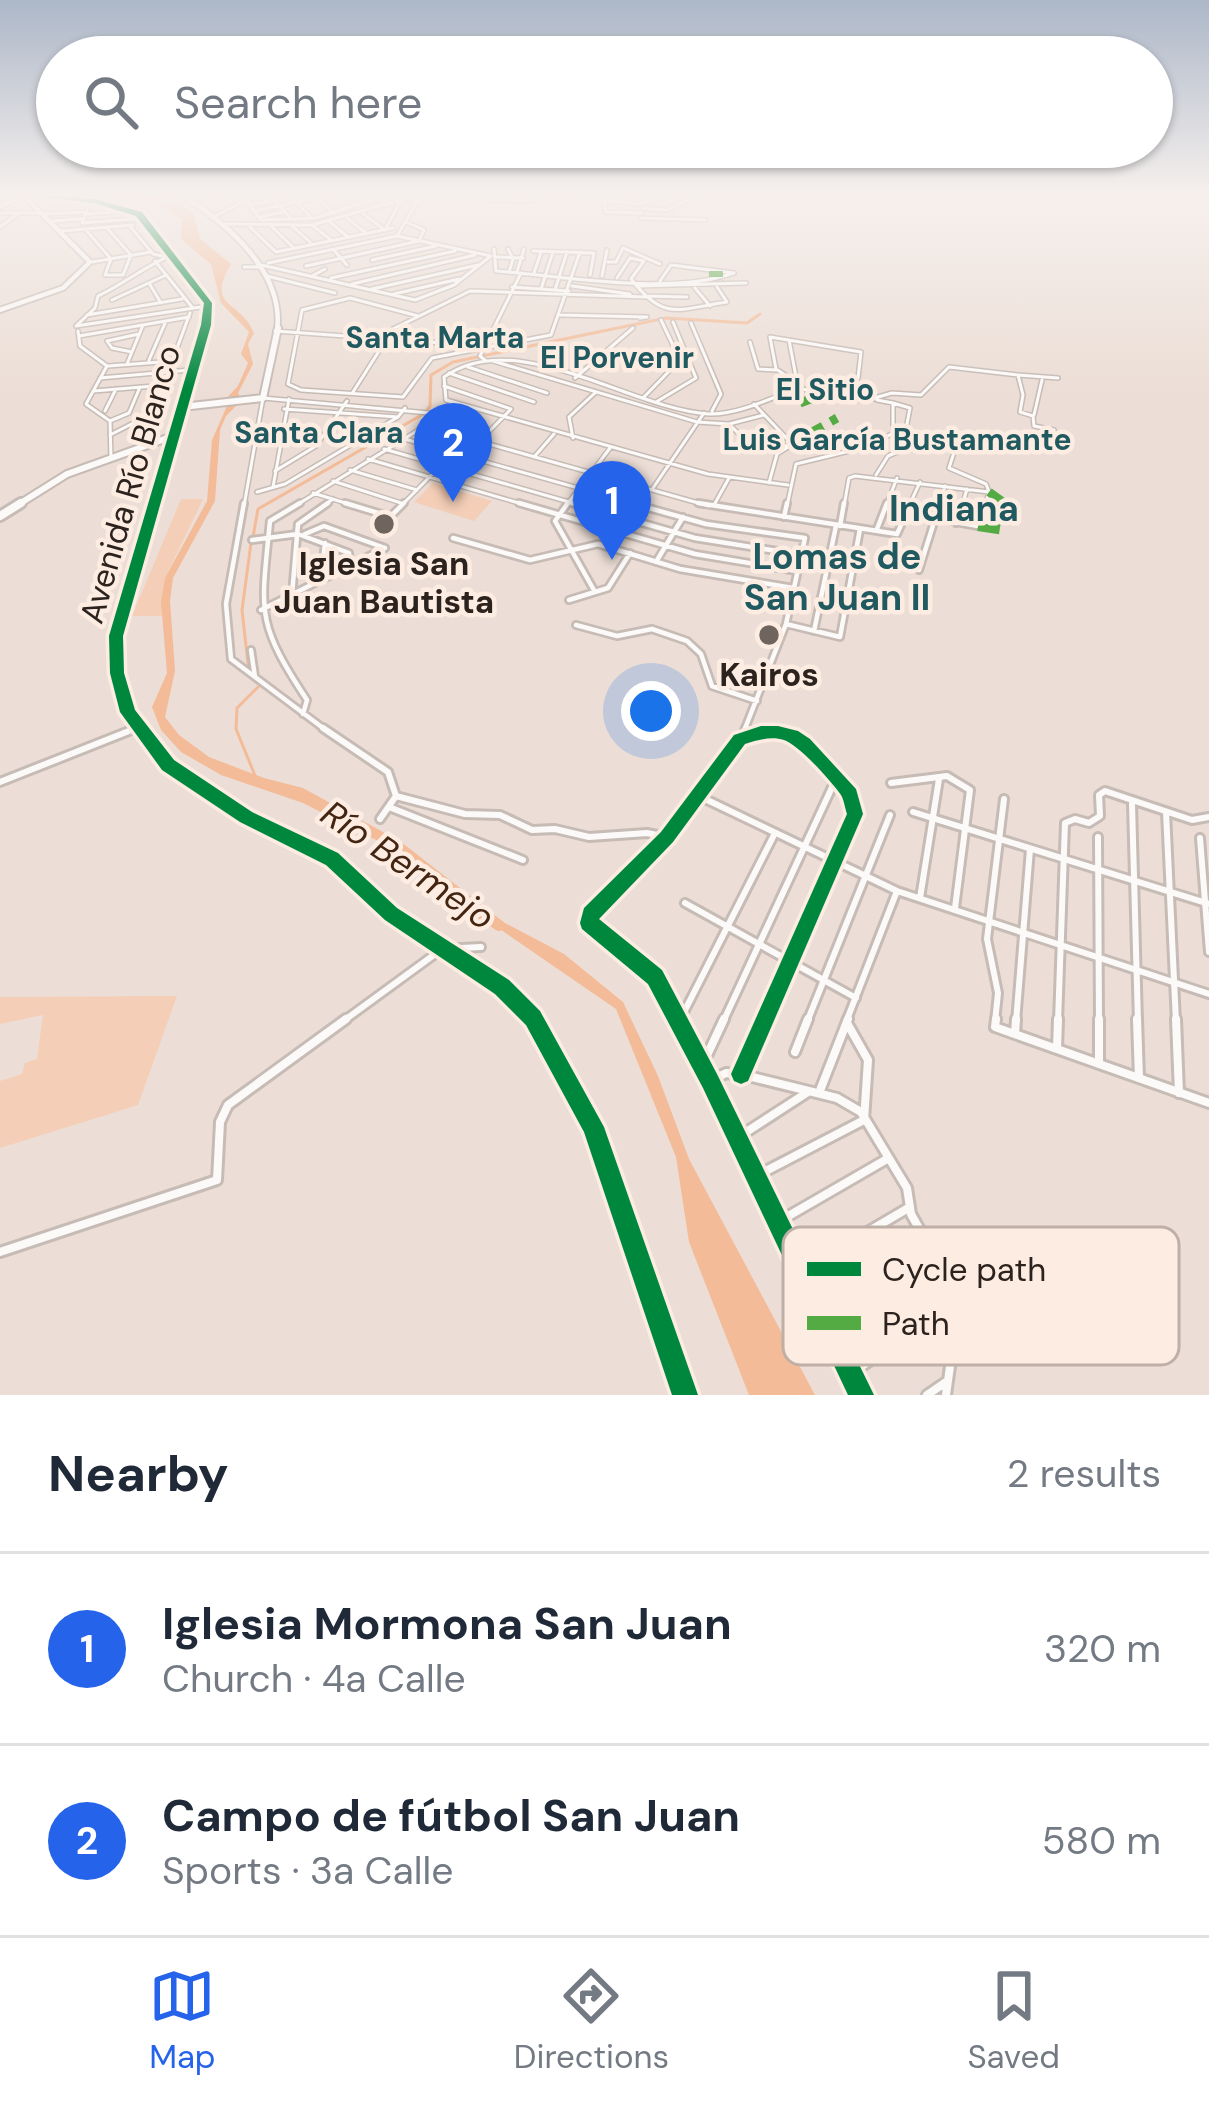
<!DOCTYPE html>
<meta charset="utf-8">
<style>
:root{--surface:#fff;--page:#f2f2f3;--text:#1f2937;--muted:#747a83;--line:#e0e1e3;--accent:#2563eb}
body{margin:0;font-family:"DM Sans",sans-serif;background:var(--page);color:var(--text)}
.you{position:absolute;left:651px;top:711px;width:42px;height:42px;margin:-30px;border:9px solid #fff;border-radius:50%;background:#1a73e8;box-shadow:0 0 0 18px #1a73e833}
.badge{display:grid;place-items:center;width:78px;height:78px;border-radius:50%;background:var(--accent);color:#fff;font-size:39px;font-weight:700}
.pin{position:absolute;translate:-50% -99px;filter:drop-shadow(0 3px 6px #0008)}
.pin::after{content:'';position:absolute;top:63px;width:42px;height:36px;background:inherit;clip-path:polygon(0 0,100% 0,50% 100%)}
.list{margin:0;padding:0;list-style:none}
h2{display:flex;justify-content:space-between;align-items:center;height:156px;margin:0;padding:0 48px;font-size:51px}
h2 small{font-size:39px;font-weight:400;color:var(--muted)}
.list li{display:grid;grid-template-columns:78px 1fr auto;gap:36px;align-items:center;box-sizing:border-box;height:192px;padding:0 48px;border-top:3px solid var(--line)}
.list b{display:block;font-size:45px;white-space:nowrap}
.list p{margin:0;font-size:39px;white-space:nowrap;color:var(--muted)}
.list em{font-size:39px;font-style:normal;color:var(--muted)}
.icon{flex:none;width:66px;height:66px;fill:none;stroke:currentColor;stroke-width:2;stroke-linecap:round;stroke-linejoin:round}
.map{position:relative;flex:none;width:1209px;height:1395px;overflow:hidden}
.search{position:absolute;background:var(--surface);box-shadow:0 3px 9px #0004;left:36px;right:36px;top:36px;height:132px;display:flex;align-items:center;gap:30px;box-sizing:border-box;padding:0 42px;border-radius:66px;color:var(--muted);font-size:45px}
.sheet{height:540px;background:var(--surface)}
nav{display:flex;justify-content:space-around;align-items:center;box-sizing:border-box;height:168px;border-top:3px solid var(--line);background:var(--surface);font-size:33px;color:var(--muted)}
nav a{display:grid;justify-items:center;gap:6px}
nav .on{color:var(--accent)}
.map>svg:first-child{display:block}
.green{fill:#f4ceb6}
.water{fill:#f3bb97}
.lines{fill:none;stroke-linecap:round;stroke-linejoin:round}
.stream{stroke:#f3bb97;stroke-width:3}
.river{stroke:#f3bb97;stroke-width:10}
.minor-far3-casing{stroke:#c6bbb5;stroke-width:6}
.minor-far2-casing{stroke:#c6bbb5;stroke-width:10}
.minor-far1-casing{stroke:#c6bbb5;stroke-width:12}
.minor-casing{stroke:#c6bbb5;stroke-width:14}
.tertiary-far2-casing{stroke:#c6bbb5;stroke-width:8}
.tertiary-far1-casing{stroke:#c6bbb5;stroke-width:10}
.tertiary-casing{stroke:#c6bbb5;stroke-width:14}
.minor-far3{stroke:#fcfaf9;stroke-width:3}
.minor-far2{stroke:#fcfaf9;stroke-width:4.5}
.minor-far1{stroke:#fcfaf9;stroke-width:6}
.minor{stroke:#fcfaf9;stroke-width:8}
.tertiary-far2{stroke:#fcfaf9;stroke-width:4.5}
.tertiary-far1{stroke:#fcfaf9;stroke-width:6}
.tertiary{stroke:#fcfaf9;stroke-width:8}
.quiet-far2{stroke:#54aa43;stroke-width:6;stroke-dasharray:14 6;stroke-linecap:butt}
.quiet-far1{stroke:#54aa43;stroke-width:9;stroke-dasharray:16 9;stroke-linecap:butt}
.quiet{stroke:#54aa43;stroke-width:10;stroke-dasharray:22 10;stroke-linecap:butt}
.cycleway-casing{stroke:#fcece2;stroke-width:7}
.cycleway{fill:#00873e;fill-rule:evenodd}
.poi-dot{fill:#70645e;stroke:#fcece2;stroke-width:4.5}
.labels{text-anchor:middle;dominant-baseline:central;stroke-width:9;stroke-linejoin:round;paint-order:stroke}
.far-neighbourhood-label{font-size:30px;font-weight:bold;fill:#205a60;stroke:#fcece2}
.street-label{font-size:33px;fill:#2d231e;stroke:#fcece2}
.poi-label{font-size:33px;font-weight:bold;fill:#2d231e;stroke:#fcece2}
.neighbourhood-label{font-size:36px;font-weight:bold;fill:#205a60;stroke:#fcece2}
.water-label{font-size:36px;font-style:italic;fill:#432511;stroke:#fcece2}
.key{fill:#fcece2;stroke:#beb0a7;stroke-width:3}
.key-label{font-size:33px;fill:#2d231e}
</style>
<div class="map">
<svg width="1209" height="1395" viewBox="0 0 1209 1395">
<rect width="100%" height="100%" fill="#ecded6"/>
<path class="green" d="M433,483L492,501L474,521L414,502Z
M181,499H203L165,578L162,616H132Z
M177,996L138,1105L0,1148V1081L22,1074L25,1063L37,1059L43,1015L0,1024V997Z"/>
<path class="water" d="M109,194L160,197L193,212L200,239L231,264C205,309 240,299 254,333L248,344L253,364L238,393L242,400L226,416L220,430L215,501L173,578L170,601L175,671L165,717L179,735L209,757L264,778L303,788L401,842L505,923L564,954L623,1002L658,1076L689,1159L815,1395H749L689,1242L676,1157L616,1009L446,892L404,854L303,803L221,775L181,752L161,730L152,707L167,673L161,602L165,578L207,501L212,440L227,406L225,400L238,386L248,363L241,354L249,332L221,303L211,264L181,239L182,219L155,203Z"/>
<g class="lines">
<path class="stream" d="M253,537L258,509L425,413L430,406L431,375L453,362L666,318L747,323L760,314
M248,664L242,610L251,543
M256,778L236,729L237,708L258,687"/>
<path class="river" d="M412,862L446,892L499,926"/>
<g class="minor-far3-casing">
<path id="minor-far3" d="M23,194L95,201L139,214L199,286L209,317L182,407
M268,194L289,216
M271,194L246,201L261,220L315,218L391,194
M288,194L310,216
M313,194L334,214
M455,194H535
M583,194H602
M728,194H739
M421,195L425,196L417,197Z
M609,195L646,196
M424,197L526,201L561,195L638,204L677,194
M0,198H18
M343,200L370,194
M604,203L606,212L642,213
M249,205L273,200
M0,207L20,198
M642,208L667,210L700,194
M87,210L82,223L144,218
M254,211L317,198
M0,213H43
M44,214L86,212
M86,214L128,211
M363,214L385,230L401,200
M259,217L283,212
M212,218L247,199
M347,218L366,233
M641,218L705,220
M51,221L81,219
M330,222L348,237
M224,224L312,225L407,198L418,200
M129,225L153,254L163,256
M312,225L331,240
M292,226L310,242
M0,227L19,213
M250,227L276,252L393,228
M272,227L294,248
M85,229L111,259L105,275H123L131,255L106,227
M61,231L133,225
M397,236L418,200
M333,249L347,265
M494,249L496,271C565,276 669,296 734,273
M508,249L513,259L509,272
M533,251L594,253L590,275
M497,257L523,258
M372,260L436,246
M155,261L192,307
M92,262L151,252
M608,262H616L623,248L660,264
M268,263L397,236L491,256
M257,264L415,300L454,285L491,256
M306,266L419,241L424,230L406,222
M244,267H258
M517,272L524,249
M534,273L541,252
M267,276L335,293
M312,276L325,269
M602,276L607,250
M331,278L455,251
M617,278L630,258L644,261L631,279C664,322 678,309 727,302L717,287
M660,281L671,265L734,273
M149,283L161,303
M352,284L475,255
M572,286L630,294
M638,286L746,283
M512,287L569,291
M695,288L710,306
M372,289L478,265
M541,289L553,252
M555,290L567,252
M394,294L459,279
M645,296L687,297
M112,300L166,275
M87,315L182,299
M560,315L647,317L640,318
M418,316L350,298L302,310L288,384L301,390L403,397L432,358L551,335L580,252
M691,323L721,394L712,411
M76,326L207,306
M76,326L95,308L98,296C122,285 153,261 173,255
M78,331L80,346L107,366L86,404L110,421L111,458
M275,331L485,346
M79,336L189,317
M789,340L797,382
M750,342L758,369L777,370
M132,352L112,348L107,341L139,334
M149,360L166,321
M486,361L480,356L521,273
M493,361L697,422L729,424L764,415
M127,364L143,325
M108,366L174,361
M468,367L547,393
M449,373L534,402
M1018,375L1058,378
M100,378L190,370
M575,378L633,328
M797,383L776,369L770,337L861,352L858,378L837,396
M444,386L511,409L478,443
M797,388L864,401L892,393L921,395L949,367L1018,375L1023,395L1020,412L1033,416L1034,426L1054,430
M94,391L166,385
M353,392L393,329L470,291L646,297
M643,398L680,360L661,320
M656,402L696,378L673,322
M754,404L792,444
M284,409L398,417
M105,411L116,389
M1034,415L1042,380
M110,421L129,413L140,387
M729,424L745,440L787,446
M425,426L709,506
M960,434L949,468L986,484L989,492
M110,435L153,413L190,313
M401,438L642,506
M573,438L569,417L596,392
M384,449L583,506
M534,457L554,434
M368,459L529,506
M350,470L417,490
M275,471L316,446L347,401
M592,472L610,448
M876,475L888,456L902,450L910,408L893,403
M333,481L401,503
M769,483L777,454L809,434
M788,485L708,474L446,400L444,377C516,325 630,409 709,414C737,415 772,398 797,388
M273,487L289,399
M653,488L704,413
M257,492L285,484L398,417L405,408
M313,493L355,506
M714,505L729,478
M153,506L173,436
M244,506L263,398L440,414
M295,506L417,431L452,403
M323,506L333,499
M401,506L453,453
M566,506L578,490
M787,506L796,464L870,446L893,433V403L877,400
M844,506L849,478L855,476L989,492
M886,506L897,478
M909,506L920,482
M939,506L945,486
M962,506L967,489
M985,506L989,492"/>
</g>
<g class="minor-far2-casing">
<path id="minor-far2" d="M244,503L226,604L231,659L327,731
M300,503L270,521C261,613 255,621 307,700L303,714
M345,503L388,516
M519,503L695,554L797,571
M568,503L555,521L595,592
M572,503L695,538L802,555
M631,503L706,524L805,538L786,624L744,731
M698,503L897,534L911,503
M909,513L978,526L985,503
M784,517L787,503
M387,520L404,503
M956,523L963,503
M840,526L844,503
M877,529L887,503
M305,534L324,526L385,548
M453,538L530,560L598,544L680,569L793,588
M252,540L298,534L349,553L350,565
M656,562L683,517
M919,570L940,503
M321,579L325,543
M292,595L298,524L328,503
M569,600L608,588L630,553
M261,610L385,548
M786,624L840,637L860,529
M576,625L617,636L652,629L687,641L701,654L712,686L757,701
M814,631L836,526
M251,650L255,677
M128,731L134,729
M139,731C97,655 132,580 154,503"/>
</g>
<g class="minor-far1-casing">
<path id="minor-far1" d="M136,728L168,765L193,784L274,832L332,859L391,914L502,987L535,1022
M323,728L388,772L396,796L465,814L500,815L532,830L555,829L589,837L647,833L667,837
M743,735L746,728
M0,782L134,729
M891,783L947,776L970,790L955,908
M701,797L897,891L1209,994
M1132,804L1138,1022
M389,807L523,860
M913,812L1209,904
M1166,812L1176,1022
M380,819L396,796
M1098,837L1099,1022
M1200,838L1209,952
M920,898L939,779
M685,903L856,998
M342,1022L442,949L481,947
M679,1022L774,835
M679,1022L655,977L589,923L590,914L667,837L740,739C752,735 765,730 778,732C811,736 848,785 855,814L764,1022
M723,1022L834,783
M807,1022L890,815
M846,1022L897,891
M995,1022L998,993L987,939L1004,799
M1016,1022L1030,849
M1058,1022L1065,823L1075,819L1089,823L1100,816L1099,795L1105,791L1192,820L1209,817"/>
</g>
<g class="minor-casing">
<path id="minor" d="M533,1019L593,1127L685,1395
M677,1019L861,1395
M996,1019L995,1027L1209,1103
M1099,1019V1064
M1137,1019L1139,1078
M1176,1019L1179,1093
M1015,1034L1016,1019
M1057,1049L1058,1019
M795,1052L808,1019
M702,1066L724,1019
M741,1074L765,1019
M710,1081L726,1073L744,1075L837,1098L861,1112L907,1188L911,1214L921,1232L955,1279L957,1316L946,1395
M819,1093L848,1019
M737,1138L808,1092
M756,1176L864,1120L868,1060L847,1023
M778,1222L887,1159
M0,1252L217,1180L220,1122L228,1105L346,1019
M801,1271L910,1207
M824,1319L932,1254
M850,1374L955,1304
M927,1395L946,1382"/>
</g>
<g class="tertiary-far2-casing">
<path id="tertiary-far2" d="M180,194C227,223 285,272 277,331
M0,310L63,288L90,262L22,194"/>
</g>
<g class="tertiary-far1-casing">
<path id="tertiary-far1" d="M16,506L67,474L173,436L182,407L263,398L278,328"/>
</g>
<g class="tertiary-casing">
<path id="tertiary" d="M0,516L21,503"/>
</g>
<use href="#minor-far3" class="minor-far3"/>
<use href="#minor-far2" class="minor-far2"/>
<use href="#minor-far1" class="minor-far1"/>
<use href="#minor" class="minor"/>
<use href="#tertiary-far2" class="tertiary-far2"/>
<use href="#tertiary-far1" class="tertiary-far1"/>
<use href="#tertiary" class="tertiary"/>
<path class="quiet-far2" d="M709,274H723L721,280"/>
<path class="quiet-far1" d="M800,403L824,394
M809,434L837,418
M989,492L1008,506"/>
<path class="quiet" d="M978,526L1004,530L1009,503"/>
<g class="cycleway-casing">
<path id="cycleway" d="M19,194L95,199L142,212L212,303L211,325L123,636L124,673L135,710L174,760L252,812L338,853L397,908L509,980L540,1011L604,1127L698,1395H672L584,1132L526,1025L495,994L385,920L326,865L240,822L162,770L120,712L110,673L109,636L201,325L204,303L136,216L94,203Z
M761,726H778L798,731L810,739L856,789L863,814L748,1081L741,1084L734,1081L731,1074L847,814C845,808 844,800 841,795C832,782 799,745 784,740C771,736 758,740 745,744L673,842L599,919L662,970L717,1074L874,1395H848L703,1088L648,984L582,929L580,923L584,908L661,832L734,735Z"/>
</g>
<use href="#cycleway" class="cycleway"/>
</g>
<linearGradient id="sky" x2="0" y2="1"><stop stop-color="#acb7c8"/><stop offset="0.5" stop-color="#f6f0ed"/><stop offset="1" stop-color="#f6f0ed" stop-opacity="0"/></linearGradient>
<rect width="1209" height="389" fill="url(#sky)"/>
<g class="poi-dot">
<circle cx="384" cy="524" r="12"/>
<circle cx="769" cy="635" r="12"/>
</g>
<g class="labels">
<g class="far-neighbourhood-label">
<text x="435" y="337">Santa Marta</text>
<text x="617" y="357">El Porvenir</text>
<text x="825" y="389">El Sitio</text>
<text x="319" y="432">Santa Clara</text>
<text x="897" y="439">Luis García Bustamante</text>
</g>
<g class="street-label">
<text transform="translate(130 484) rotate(-74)">Avenida Río Blanco</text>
</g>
<g class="poi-label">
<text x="384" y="563">Iglesia San<tspan x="384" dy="38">Juan Bautista</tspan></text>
<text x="769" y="674">Kairos</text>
</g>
<g class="neighbourhood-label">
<text x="954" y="508">Indiana</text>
<text x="837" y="556">Lomas de<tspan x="837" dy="41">San Juan II</tspan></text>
</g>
<g class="water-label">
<text transform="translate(408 865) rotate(34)">Río Bermejo</text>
</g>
</g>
<rect x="783" y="1227" width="396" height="138" rx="18" class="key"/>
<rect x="807" y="1262" width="54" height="14" fill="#00873e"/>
<rect x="807" y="1316" width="54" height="14" fill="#54aa43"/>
<g class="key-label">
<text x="882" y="1281">Cycle path</text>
<text x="882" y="1335">Path</text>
</g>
</svg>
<div class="you"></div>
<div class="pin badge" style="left:612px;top:560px">1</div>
<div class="pin badge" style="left:453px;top:502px">2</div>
<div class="search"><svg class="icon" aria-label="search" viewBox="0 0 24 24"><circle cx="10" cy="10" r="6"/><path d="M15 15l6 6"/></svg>Search here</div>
</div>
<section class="sheet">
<h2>Nearby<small>2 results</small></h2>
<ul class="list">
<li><span class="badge">1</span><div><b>Iglesia Mormona San Juan</b><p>Church · 4a Calle</p></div><em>320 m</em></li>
<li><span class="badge">2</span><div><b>Campo de fútbol San Juan</b><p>Sports · 3a Calle</p></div><em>580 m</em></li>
</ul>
</section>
<nav>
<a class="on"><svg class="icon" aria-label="map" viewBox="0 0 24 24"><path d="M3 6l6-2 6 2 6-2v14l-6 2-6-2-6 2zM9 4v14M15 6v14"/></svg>Map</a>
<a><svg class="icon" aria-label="directions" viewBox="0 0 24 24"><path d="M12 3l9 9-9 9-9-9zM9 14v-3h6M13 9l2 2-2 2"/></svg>Directions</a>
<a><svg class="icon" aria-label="saved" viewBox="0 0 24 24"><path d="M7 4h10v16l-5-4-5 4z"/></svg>Saved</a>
</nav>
